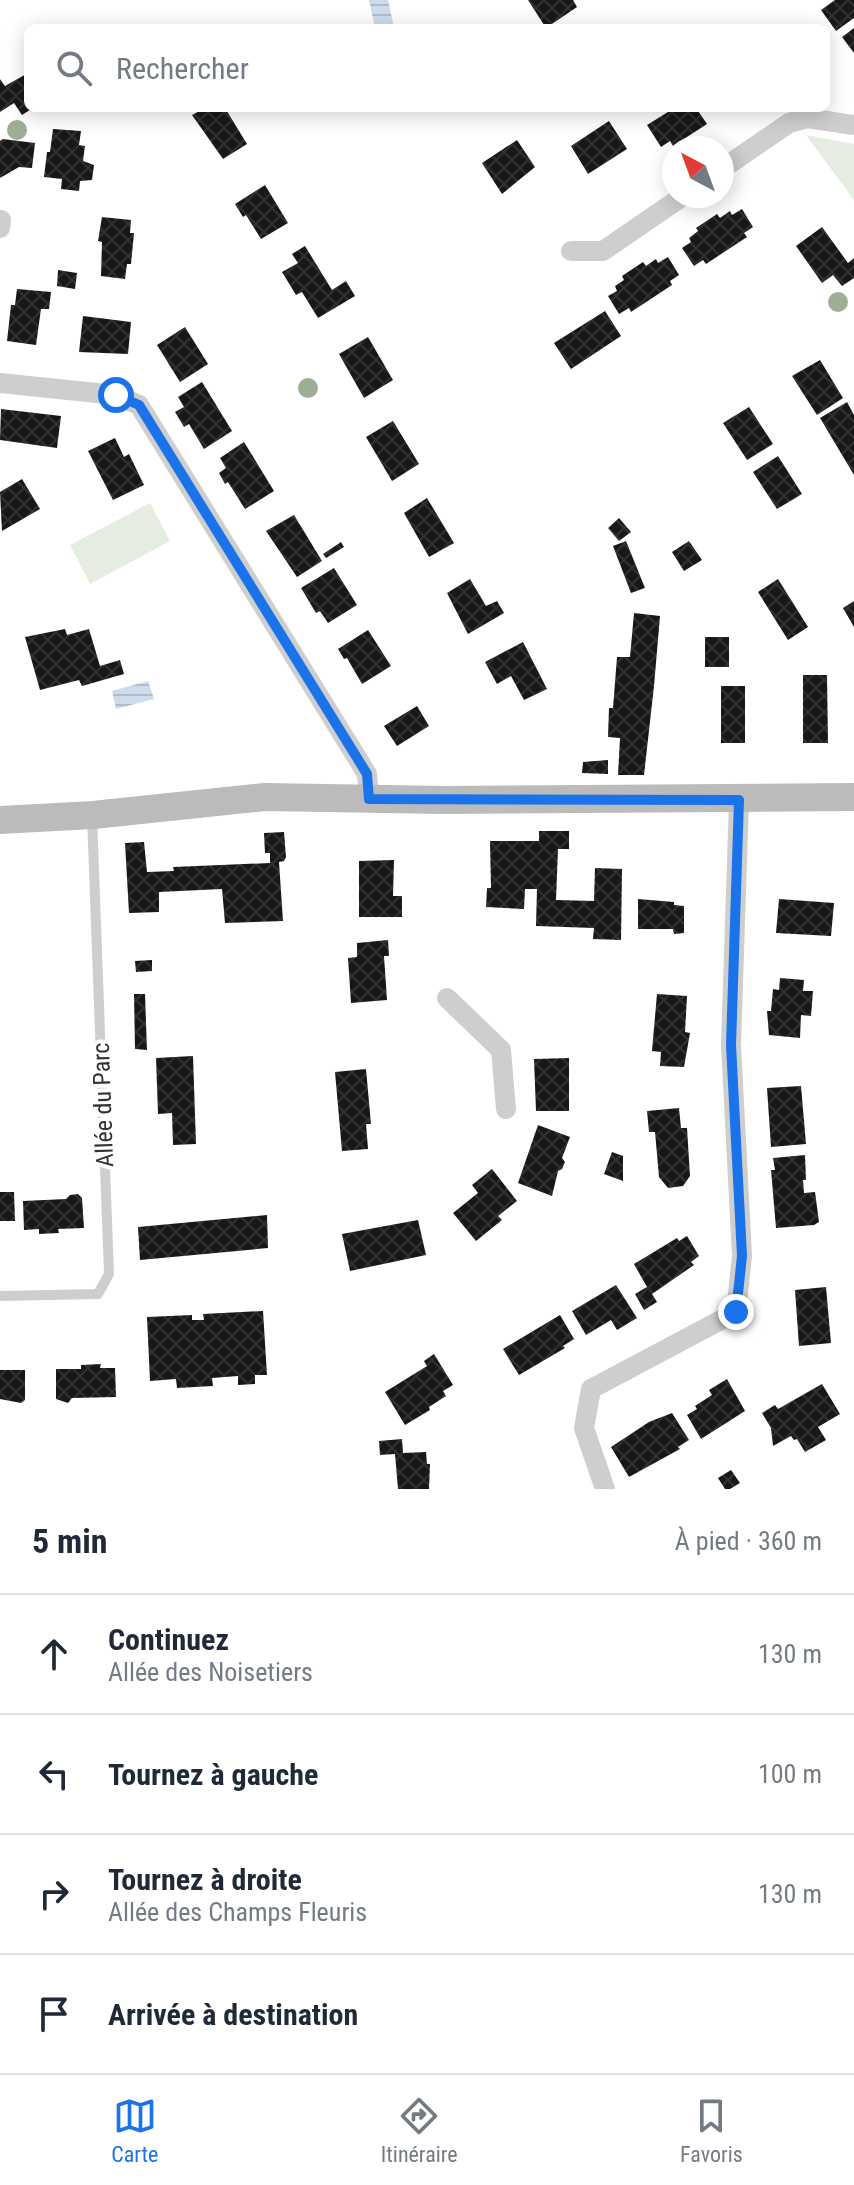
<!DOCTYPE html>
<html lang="fr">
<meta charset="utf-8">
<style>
:root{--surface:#fff;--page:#f2f2f3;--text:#1f2937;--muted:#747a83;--line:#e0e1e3;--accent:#1a73e8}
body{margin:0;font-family:"Roboto Condensed",sans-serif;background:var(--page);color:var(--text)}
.compass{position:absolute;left:662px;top:136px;width:72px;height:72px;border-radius:50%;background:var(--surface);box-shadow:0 4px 20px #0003;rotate:319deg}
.stop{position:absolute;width:24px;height:24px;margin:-18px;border:6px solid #1a73e8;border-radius:50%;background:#fff}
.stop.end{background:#1a73e8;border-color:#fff;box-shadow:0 2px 8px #0008}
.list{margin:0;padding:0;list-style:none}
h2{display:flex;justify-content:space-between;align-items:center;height:104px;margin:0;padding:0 32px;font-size:34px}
h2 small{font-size:26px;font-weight:400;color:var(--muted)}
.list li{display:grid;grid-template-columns:52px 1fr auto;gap:24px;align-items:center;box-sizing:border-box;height:120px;padding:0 32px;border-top:2px solid var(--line)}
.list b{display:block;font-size:30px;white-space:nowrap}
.list p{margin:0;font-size:26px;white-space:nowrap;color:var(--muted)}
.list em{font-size:26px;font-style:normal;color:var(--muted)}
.icon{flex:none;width:44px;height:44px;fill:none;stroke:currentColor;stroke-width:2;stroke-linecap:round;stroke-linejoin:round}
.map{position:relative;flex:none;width:854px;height:1489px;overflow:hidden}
.search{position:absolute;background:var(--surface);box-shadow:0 4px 20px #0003;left:24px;right:24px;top:24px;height:88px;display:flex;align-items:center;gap:20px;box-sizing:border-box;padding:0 28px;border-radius:12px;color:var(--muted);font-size:30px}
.sheet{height:584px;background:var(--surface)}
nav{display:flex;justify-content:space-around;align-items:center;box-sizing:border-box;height:112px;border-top:2px solid var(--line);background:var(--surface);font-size:22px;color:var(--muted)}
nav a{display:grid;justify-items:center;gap:4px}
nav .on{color:var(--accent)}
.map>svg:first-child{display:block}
.grass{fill:#e5ede0}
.water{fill:url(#water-rules)}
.building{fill:url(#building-cross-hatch)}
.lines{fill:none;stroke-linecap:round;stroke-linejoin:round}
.lane{stroke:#cecece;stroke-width:10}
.street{stroke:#cecece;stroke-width:20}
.secondary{stroke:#bbb;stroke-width:28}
.tree{fill:#9dae95}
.route{stroke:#1a73e8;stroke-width:10}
.labels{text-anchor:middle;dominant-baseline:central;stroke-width:8;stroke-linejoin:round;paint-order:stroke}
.street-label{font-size:24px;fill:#313131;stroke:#fff}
</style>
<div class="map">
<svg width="854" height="1489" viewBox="0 0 854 1489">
<defs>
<pattern id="water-rules" width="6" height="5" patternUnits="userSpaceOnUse" patternTransform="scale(2)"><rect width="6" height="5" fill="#cddbec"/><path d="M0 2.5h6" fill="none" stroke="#b0bccb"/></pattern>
<pattern id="building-cross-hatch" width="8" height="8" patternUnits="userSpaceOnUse" patternTransform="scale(2)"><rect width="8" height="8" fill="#181818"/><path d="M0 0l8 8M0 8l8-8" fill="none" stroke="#313131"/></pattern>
</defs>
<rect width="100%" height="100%" fill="#fff"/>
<path class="grass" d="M806,135L854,144V200Z
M150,503L170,541L90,584L70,545Z"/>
<path class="water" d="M369,0H388L394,28H375Z
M148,681L154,699L116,709L112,691Z"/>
<path class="building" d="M528,0H573L577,7L546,28Z
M835,0H854V18L836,31L821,10Z
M854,28V53L842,37Z
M28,73V108H33L22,115L14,103L0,112V79L5,86Z
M205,108H225L247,144L223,159L192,115Z
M665,108H696L707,124L673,146L670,141L661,147L647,125L668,112Z
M609,121L627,149L588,174L571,146Z
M53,129L81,131L79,145L85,146L83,161L94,165L92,180L80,181L79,191L61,189L62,179L44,177L47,152H50Z
M3,139L35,143L32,168L19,167L0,178V141Z
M517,140L535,167L502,194L482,163Z
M265,185L288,223L261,239L246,215L243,217L235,204Z
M742,209L753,227L744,233L747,237L706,264L703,260L694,266L682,248L691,242L689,238L698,231L696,228L717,214L720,218L730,211L732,215Z
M102,217L131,220L130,233H134L131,264H127L125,279L101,276L102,242L98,241Z
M822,227L848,263L854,258V278L842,286L833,275L822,283L796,246Z
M305,246L332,290L346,281L355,296L318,318L302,292L296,295L282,272L298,263L292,254Z
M668,257L679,275L670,281L672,285L631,312L629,308L619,314L608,296L617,291L615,286L624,280L622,276L643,262L646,266L656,259L658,263Z
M58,270L77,273L75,289L57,286Z
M17,289L51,292L49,309H41L36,345L7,341L11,305H15Z
M605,311L621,336L571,369L554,343Z
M83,316L131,322L128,354L79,352Z
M185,327L208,364L180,382L157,345Z
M368,337L393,380L364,398L339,354Z
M820,360L843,398L817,415L792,376Z
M202,382L232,431L204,449L189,424L184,427L175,412L184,407L178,397Z
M847,402L854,415V475L820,418Z
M749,407L773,444L747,460L723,423Z
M1,409L61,416L57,448L0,440Z
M393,421L419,464L392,481L366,437Z
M115,438L124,457L129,454L144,485L113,500L88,451Z
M244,442L274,491L245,509L228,482L225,484L219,473L226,468L220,458Z
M778,456L802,494L777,509L753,472Z
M22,479L40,509L2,531L0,492Z
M427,498L454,543L429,557L404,513Z
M294,515L322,561L297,577L266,531Z
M619,518L631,532L619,541L608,528Z
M626,541L645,588L631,593L613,546Z
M689,541L702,560L684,571L672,552Z
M341,542L344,547L326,558L323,554Z
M334,568L357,605L328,623L320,611L316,613L301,588Z
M470,579L486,606L497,601L504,613L468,634L447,593Z
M778,579L808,627L788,640L758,592Z
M854,601V627L843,608Z
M634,613L660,616L654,686L644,775H618L620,738L608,737L609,708H613L617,657H630Z
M65,629L67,635L89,629L100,666L120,660L124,674L82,686L79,680L40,690L25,637Z
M368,630L391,666L362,684L347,658L344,659L338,649Z
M705,637H729V667H705Z
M523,642L547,689L524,700L511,676L497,684L485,662Z
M803,675H827L828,743H803Z
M721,686H745V743H721Z
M417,706L429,726L397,746L384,726Z
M608,760V774L582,773L583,762Z
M539,831H569V849H558L556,900L594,901L595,868L622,869L621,940L593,939L594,928L536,926L537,889H525L524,909L486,907L487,888H491L490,841H539Z
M284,832L286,857L284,861L279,862L283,921L225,923L222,889L159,892V912L129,913L125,843L144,842L147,872L174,871L173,867L270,863V853H265L264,833Z
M394,860L393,896H402V917H359V861Z
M638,899L674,902V905L684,906V933L674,934L673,929H638Z
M779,899L834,903L831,936L776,933Z
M388,940L389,956H384L387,1000L351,1003L348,958L357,957V943Z
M152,960V971L136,972L135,961Z
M780,978L804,980L803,991H813L811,1016L801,1015L800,1038L769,1035L767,1011H771L773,989L779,990Z
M134,994H145L147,1050L135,1049Z
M657,994L687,996L685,1032L690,1033L684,1067L660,1066L661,1052L652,1051Z
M193,1056L196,1144L173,1145L172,1113L158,1114L156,1058Z
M569,1058V1111H536L534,1059Z
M366,1069L371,1124H366L368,1149L342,1151L335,1072Z
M801,1086L806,1144L771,1147L767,1088Z
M679,1108L681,1128H687L690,1176L683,1186L668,1188L659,1177L655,1132H649L647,1111Z
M538,1125L570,1137L562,1158L565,1162L562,1169L558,1171L552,1196L518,1183Z
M612,1152L623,1156V1181L604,1174Z
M805,1155L806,1180H803L804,1193L815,1192L819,1222L814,1225L776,1228L771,1170H775L773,1158Z
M492,1169L517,1201L498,1216L502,1220L476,1241L453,1213L478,1193L472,1185Z
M0,1192H14L15,1221H0Z
M78,1194L82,1198L84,1228L58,1229L59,1233L39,1234V1229L24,1230L23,1201L66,1199L70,1195Z
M267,1215L268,1248L140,1260L138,1227Z
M418,1220L426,1255L350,1271L342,1234Z
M687,1236L699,1256L691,1262L694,1265L652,1294L657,1302L644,1310L635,1294L647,1287L634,1264L677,1238L679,1241Z
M616,1285L637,1318L617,1330L611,1320L586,1335L572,1311Z
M826,1287L831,1343L799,1346L795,1290Z
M263,1311L267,1375H255V1384L238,1385V1376L212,1378L213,1386L177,1388L176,1379L150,1381L147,1317L192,1315V1320H204L203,1314Z
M560,1315L574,1339L563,1346L565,1348L519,1375L503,1349Z
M434,1354L453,1385L443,1391L446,1396L429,1407L430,1410L405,1425L385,1392L427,1366L424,1361Z
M101,1364L100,1368H115L116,1397L72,1398L68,1403L56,1399V1369H81V1365Z
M0,1370H25V1400L21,1403L0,1399Z
M727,1379L745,1411L701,1439L687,1415L697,1409L695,1406L712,1395L709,1390Z
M822,1384L840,1414L818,1427L826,1440L805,1452L797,1439L794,1440L791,1436L773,1446L771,1428L762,1413L775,1405L778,1409Z
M672,1413L689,1440L678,1447L680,1449L629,1477L611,1447L649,1422Z
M402,1439L403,1453L426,1452L427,1464H430L429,1489H398L395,1454L380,1455L379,1441Z
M731,1470L740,1483L730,1489H725L718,1478Z"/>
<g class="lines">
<path class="lane" d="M0,1296L98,1294L109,1274L92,817"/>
<path class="street" d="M722,169L789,123L807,118L854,125
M0,228L1,220
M571,251H603L683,196
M0,383L116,395L139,405L367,774L369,799
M447,998L501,1050L506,1109
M605,1489L584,1428L591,1389L736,1312L742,1256L731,1045L739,800"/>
<path class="secondary" d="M0,820L93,815L265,797L444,800L854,797"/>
</g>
<g class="tree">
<circle cx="17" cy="130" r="10"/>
<circle cx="838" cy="302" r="10"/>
<circle cx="308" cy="388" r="10"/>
</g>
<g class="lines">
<path class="route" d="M116,395L139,405L367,774L369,799L739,800L731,1045L742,1256L736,1312"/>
</g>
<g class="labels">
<g class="street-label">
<text transform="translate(103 1105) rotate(-92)">Allée du Parc</text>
</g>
</g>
</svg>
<svg class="compass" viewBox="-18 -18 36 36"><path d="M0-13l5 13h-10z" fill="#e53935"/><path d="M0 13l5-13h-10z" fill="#747a83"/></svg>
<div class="stop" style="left:116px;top:395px"></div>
<div class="stop end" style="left:736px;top:1312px"></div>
<div class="search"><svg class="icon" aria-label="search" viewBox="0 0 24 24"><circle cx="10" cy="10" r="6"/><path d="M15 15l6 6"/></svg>Rechercher</div>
</div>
<section class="sheet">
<h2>5 min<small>À pied · 360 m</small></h2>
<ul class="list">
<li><svg class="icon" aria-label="ahead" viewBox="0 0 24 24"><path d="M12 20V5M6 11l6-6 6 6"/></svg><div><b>Continuez</b><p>Allée des Noisetiers</p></div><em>130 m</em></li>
<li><svg class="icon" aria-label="left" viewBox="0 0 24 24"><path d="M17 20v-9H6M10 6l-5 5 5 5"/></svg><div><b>Tournez à gauche</b></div><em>100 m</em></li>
<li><svg class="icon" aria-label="right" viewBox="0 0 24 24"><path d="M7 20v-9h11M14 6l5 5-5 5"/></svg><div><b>Tournez à droite</b><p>Allée des Champs Fleuris</p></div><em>130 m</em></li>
<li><svg class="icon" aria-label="arrive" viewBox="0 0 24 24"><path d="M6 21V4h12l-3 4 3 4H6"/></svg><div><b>Arrivée à destination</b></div></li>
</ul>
</section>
<nav>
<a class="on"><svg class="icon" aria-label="map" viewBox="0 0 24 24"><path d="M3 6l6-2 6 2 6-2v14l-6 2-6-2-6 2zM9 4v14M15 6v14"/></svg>Carte</a>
<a><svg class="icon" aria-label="directions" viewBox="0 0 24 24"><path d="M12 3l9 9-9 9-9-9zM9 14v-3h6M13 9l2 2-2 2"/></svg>Itinéraire</a>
<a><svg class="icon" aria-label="saved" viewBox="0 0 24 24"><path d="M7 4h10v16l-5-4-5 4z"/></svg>Favoris</a>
</nav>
